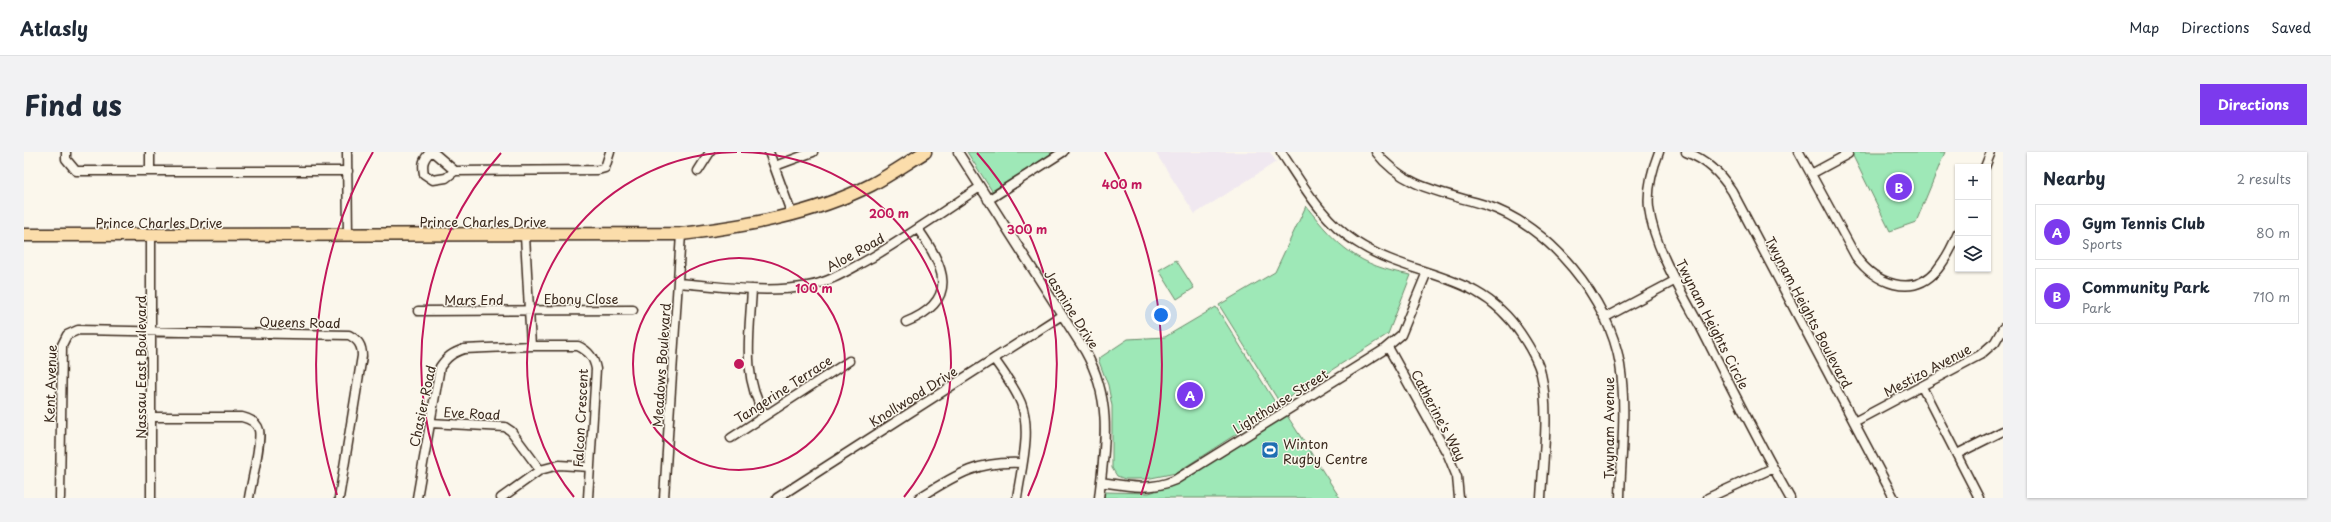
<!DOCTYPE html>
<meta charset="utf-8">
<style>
:root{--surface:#fff;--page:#f2f2f3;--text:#1f2937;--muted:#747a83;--line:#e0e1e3;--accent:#7c3aed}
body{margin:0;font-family:"Playpen Sans",sans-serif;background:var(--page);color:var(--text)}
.controls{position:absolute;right:12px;top:12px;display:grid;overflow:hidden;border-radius:0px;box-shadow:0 1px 3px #0004}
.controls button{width:36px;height:36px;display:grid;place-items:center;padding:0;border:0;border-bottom:1px solid var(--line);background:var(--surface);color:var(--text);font:20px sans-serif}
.you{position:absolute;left:1137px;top:163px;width:14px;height:14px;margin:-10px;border:3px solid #fff;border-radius:50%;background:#1a73e8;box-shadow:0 0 0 6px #1a73e833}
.badge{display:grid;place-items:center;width:26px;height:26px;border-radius:50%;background:var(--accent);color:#fff;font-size:13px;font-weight:700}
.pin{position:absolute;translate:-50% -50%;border:2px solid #fff;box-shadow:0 1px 4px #0006}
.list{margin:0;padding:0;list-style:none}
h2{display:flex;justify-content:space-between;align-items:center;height:52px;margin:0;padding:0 16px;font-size:17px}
h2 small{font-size:13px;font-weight:400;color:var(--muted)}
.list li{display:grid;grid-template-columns:26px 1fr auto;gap:12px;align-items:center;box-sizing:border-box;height:56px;margin:0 8px 8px;padding:0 8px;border:1px solid var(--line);border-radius:0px}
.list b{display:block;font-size:15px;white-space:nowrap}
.list p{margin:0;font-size:13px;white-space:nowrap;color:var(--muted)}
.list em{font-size:13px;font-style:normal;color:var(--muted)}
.icon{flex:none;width:22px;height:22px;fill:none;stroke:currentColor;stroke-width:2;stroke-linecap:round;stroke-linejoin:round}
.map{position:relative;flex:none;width:1979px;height:346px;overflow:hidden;border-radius:0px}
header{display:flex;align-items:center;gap:24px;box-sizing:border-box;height:56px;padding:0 20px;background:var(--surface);border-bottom:1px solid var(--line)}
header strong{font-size:19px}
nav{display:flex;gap:22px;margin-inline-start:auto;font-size:14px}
.intro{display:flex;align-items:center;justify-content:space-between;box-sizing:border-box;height:96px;padding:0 24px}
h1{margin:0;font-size:28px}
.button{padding:10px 18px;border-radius:0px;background:var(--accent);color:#fff;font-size:14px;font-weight:700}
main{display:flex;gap:24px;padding:0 24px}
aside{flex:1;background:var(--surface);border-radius:0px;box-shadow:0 1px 3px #0004}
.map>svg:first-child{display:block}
.built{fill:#f0e8f0}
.green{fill:#9ee8b7;stroke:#6c896a}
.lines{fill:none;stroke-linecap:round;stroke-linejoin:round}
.minor-casing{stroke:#3b2a1e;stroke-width:11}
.highway-casing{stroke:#3b2a1e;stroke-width:15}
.minor{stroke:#fbf7ec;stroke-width:8}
.highway{stroke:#fbddab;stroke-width:12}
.ring{fill:none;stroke:#c2185b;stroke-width:2}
.labels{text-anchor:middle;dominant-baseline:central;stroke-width:3;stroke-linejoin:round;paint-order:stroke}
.street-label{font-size:13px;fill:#3b2a1e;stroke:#fbf7ec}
.poi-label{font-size:13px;fill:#3b2a1e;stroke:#fbf7ec;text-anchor:start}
.centre{fill:#c2185b;stroke:#fbf7ec;stroke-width:2}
.ring-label{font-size:12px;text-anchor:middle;font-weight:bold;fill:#c2185b;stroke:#fbf7ec;stroke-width:3;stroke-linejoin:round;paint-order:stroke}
</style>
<header>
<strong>Atlasly</strong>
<nav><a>Map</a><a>Directions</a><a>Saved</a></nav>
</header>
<div class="intro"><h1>Find us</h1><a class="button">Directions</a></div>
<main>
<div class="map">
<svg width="1979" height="346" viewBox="0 0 1979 346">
<rect width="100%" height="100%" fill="#fbf7ec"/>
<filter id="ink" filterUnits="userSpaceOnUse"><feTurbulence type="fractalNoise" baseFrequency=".025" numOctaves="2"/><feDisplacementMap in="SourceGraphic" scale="8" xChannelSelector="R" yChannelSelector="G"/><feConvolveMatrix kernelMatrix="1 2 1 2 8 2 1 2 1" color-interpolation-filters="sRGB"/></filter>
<g filter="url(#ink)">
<path class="built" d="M1131,0H1246L1252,10L1171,62Z"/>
<path class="green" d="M943,0H1030L968,39Z
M1827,0H1921L1892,70L1866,79Z
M1282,54C1314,95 1334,114 1387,123L1364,182L1256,251L1195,153L1251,120Z
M1152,108L1170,136L1153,147L1135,118Z
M1192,155L1254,255L1152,321L1122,327H1101L1093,324L1088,316V254L1084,233L1074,207L1104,187L1141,185Z
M1262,262L1316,346H1080L1081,340L1125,341L1151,333Z"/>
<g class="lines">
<g class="minor-casing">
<path id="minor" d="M42,0V7L52,19H324
M126,0V18
M323,0L324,83
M406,0C399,8 398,12 400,22L409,28L422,26L431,19L574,18L581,16L586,0
M409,0L431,19
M745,0L768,63
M934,0L1061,199C1089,249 1081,292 1075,346
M1257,0C1279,33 1298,68 1332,90C1390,128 1454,117 1497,182C1505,194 1514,208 1517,222C1526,259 1519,308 1517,346
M1352,0C1379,36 1422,41 1461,53C1525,73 1586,148 1596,213C1603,257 1597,302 1596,346
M1635,0C1628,18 1623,37 1625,56C1630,96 1658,141 1677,176C1706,233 1734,290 1766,346
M1662,0C1683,8 1696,21 1708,39L1870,346
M1775,0L1832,105C1851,131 1888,147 1913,118C1922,107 1929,93 1934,81
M751,14L789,0
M1961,15L1967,0
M674,19L686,0
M1787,22L1824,2
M964,48L1039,0
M501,84L507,194
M654,131C696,134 741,142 784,134C807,130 826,117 847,106C884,84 920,59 956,35
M728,137C726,180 717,225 741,263
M394,159L609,158
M1580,166L1652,128
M882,170C937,148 920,114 894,77
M1364,195L1424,303L1433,325L1435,346
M970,207C980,221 991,236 997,251C1008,279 997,317 993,346
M1898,235L1955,346
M128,265H218C226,267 233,270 235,278C238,289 227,332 225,346
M1830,270L1956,203L1971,190L1979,176
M406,271L481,275L487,279L516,318
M707,286L825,209
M1933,302L1979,279
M1077,330C1103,334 1126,339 1151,328L1358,199L1377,183L1403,120
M36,346L38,193L43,183L54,178L325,183C334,188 338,193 338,204L315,346
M127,346V84
M393,346L416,215C423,205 428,201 440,197L507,194H554C565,199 570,206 572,217L564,346
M477,346L516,318L535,313L566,315
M640,346L657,82
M753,346L1038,163
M895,346C932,323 952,309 997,311
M1684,346L1749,316"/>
</g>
<g class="highway-casing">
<path id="highway" d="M0,83L657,82C722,74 788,63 847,33C866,23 883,11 901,0"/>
</g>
<use href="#minor" class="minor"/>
<use href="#highway" class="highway"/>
</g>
</g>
<g class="ring">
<circle cx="715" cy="212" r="106"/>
<path d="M550 345A212 212 0 0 1 713 0M717 0A212 212 0 0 1 880 345"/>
<path d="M426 344A318 318 0 0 1 477 1M953 1A318 318 0 0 1 1004 344"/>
<path d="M313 343A423 423 0 0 1 349 0M1081 0A423 423 0 0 1 1117 343"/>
</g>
<defs>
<g id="stadium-square" transform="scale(0.9)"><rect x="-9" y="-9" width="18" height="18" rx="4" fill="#1f6fb2" stroke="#fbf7ec"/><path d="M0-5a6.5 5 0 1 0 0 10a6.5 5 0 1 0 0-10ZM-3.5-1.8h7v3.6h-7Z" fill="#fff"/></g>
</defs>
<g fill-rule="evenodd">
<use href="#stadium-square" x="1246" y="298"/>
</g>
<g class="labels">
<g class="street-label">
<text x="459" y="69">Prince Charles Drive</text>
<text x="135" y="70">Prince Charles Drive</text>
<text transform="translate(831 100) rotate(-29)">Aloe Road</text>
<text x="557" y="146">Ebony Close</text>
<text x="450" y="147">Mars End</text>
<text transform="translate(1048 157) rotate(58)">Jasmine Drive</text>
<text transform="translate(1785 160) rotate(62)">Twynam Heights Boulevard</text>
<text transform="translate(276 170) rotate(1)">Queens Road</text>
<text transform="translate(1689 172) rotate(63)">Twynam Heights Circle</text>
<text transform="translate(637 213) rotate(-86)">Meadows Boulevard</text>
<text transform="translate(116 215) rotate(-90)">Nassau East Boulevard</text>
<text transform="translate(1903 218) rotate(-28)">Mestizo Avenue</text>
<text transform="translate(26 232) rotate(-88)">Kent Avenue</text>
<text transform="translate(759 237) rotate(-33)">Tangerine Terrace</text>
<text transform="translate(889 244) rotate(-32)">Knollwood Drive</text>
<text transform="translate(1256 249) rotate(-32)">Lighthouse Street</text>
<text transform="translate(398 254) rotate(-78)">Chasier Road</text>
<text transform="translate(448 261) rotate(3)">Eve Road</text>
<text transform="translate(1415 263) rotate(62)">Catherine's Way</text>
<text transform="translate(556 266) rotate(-87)">Falcon Crescent</text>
<text transform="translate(1584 276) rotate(-90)">Twynam Avenue</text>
</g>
<g class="poi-label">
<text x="1259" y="291">Winton<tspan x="1259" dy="15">Rugby Centre</tspan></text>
</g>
</g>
<circle cx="715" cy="212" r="6" class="centre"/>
<g class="ring-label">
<text x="1098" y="37">400 m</text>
<text x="865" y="66">200 m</text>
<text x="1003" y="82">300 m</text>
<text x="790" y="141">100 m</text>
</g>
</svg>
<div class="controls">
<button>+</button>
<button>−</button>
<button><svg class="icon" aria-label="layers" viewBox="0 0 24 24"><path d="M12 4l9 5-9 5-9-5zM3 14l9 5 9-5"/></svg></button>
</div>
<div class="you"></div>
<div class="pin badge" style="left:1166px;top:243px">A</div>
<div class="pin badge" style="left:1875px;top:35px">B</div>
</div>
<aside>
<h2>Nearby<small>2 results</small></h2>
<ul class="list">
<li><span class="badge">A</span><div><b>Gym Tennis Club</b><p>Sports</p></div><em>80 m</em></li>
<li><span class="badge">B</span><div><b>Community Park</b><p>Park</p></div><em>710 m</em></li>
</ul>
</aside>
</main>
